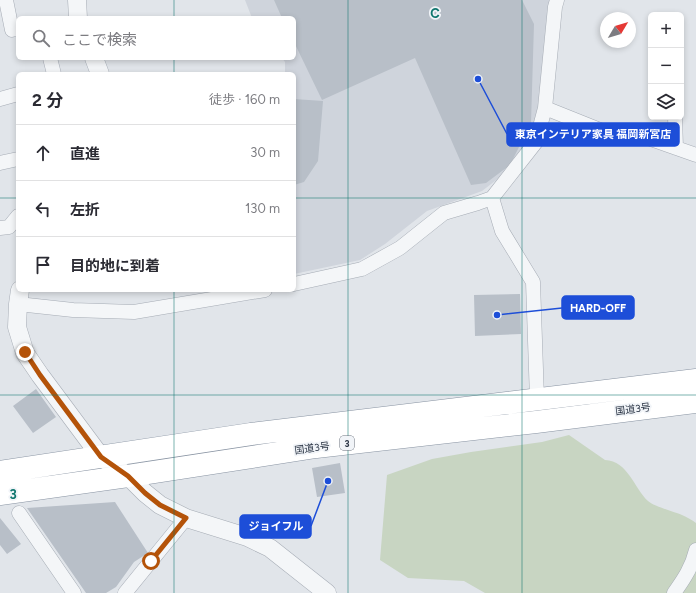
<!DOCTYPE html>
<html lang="ja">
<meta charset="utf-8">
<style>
:root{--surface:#fff;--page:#f7f7f7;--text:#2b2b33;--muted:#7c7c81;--line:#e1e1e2}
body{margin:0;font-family:Figtree,"Noto Sans JP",sans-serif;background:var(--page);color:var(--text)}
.controls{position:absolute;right:12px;top:12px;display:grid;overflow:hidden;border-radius:6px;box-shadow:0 2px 6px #0003}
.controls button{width:36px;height:36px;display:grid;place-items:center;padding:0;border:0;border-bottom:1px solid var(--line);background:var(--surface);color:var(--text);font:20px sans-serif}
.compass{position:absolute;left:600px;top:12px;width:36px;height:36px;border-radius:50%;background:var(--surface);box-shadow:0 2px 6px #0003;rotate:52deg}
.stop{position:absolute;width:12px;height:12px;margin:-9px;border:3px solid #b45309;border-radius:50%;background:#fff}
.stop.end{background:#b45309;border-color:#fff;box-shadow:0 1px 4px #0008}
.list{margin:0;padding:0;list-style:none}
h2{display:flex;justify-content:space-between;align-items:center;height:52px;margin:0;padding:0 16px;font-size:17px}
h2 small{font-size:13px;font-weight:400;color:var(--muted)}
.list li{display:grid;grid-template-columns:26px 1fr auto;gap:12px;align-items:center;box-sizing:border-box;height:56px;padding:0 16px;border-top:1px solid var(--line)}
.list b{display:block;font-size:15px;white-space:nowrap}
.list em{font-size:13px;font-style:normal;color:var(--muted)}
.icon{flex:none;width:22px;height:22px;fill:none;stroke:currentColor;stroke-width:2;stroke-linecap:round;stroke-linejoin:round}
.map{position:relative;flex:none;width:696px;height:593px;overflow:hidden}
.search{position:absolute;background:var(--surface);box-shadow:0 2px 6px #0003;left:16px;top:16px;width:280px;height:44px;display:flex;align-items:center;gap:10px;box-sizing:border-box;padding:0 14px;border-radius:6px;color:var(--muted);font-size:15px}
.panel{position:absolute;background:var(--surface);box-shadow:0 2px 6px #0003;left:16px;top:72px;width:280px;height:220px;border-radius:6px}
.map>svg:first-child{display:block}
.built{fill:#cfd4dc}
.green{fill:#c8d5c2}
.building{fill:#b8bfc8}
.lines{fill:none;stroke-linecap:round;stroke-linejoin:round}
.minor-casing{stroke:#a6acb5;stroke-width:15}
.tertiary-casing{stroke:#a6acb5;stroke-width:19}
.trunk-casing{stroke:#8893a2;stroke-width:23}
.minor{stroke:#f4f6f8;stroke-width:14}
.tertiary{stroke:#f4f6f8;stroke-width:18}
.trunk{stroke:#fff;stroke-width:22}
.route{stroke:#b45309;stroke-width:5}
.grid{fill:none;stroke:#0f766e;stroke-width:1;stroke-opacity:0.55}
.labels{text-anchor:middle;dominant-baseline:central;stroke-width:3.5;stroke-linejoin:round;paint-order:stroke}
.shield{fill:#f1f4f8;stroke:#656d79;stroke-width:1}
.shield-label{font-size:9px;font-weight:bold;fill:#293343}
.street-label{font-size:10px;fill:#293343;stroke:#f1f4f8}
.grid-label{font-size:13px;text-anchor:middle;font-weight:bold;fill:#0f766e;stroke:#f1f4f8;stroke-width:3.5;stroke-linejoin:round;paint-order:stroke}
.leader{fill:none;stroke:#1d4ed8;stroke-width:1.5}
.callout-dot{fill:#1d4ed8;stroke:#f1f4f8;stroke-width:1.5}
.callout{fill:#1d4ed8;stroke:#1d4ed8;stroke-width:1.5}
.callout-label{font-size:11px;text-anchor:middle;font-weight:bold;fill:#fff}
</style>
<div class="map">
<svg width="696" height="593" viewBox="0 0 696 593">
<rect width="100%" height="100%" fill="#e1e5ea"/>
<path class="built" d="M245,0H552L539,109L527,144L508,171L482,191L427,211L385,244L360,260L294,274V74H285V62L282,58H294V18H252Z"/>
<path class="green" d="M569,435L605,460C628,461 634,488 648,501C653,506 675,512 682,515C687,517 692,520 696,523V593H485L464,581L408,578L380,560L387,475L432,459L471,452L542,442Z"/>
<path class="building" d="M274,0H522L534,24L531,123L510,165L486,183L471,185L415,58L322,100L294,42V18H282Z
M294,99L323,101L318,161L304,182L294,185Z
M520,294L521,334L475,336L474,295Z
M36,389L56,417L33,433L13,406Z
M340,463L345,493L317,497L312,468Z
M115,502L148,553L134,562L116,587L106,593H86L27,508Z
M0,518L21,544L7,554L0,545Z"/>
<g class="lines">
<g class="minor-casing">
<path id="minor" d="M6,0L12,30
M50,58L54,74
M0,99L18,94
M545,108L610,134L642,136L696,155
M675,117L676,148
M0,163L18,159
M492,198L502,231L533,282L537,399
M0,228L9,227L18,216
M294,284L362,269L400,248L444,213L478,203L492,198L536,142L545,108L555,7L557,0
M18,304L73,310L134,312L265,290
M19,513L74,593
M125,593L186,518
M674,593C684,579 692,567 696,550"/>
</g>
<g class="tertiary-casing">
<path id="tertiary" d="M77,0L78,18
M94,58L100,74
M20,290L18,304L17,327L25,353L40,375L101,457L128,476L145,493L160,505L186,518L247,537L270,548L327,593"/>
</g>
<g class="trunk-casing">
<path id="trunk" d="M0,472L251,434L696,380
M0,494L128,476L316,447L536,422L696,402"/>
</g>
<use href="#minor" class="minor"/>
<use href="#tertiary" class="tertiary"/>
<use href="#trunk" class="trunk"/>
</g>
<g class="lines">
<path class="route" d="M25,352L40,375L101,457L128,476L145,493L160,505L186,518L151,561"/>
</g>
<path class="grid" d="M174,0V18M348,0V593M522,0V593M174,58V74M0,198H18M294,198H696M174,290V593M0,395H696"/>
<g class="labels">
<rect class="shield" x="340" y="436" width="14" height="14" rx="3"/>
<g class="shield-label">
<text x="347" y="443">3</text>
</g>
<g class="street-label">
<text transform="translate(633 409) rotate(-7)">国道3号</text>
<text transform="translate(312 448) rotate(-8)">国道3号</text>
</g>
</g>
<g class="grid-label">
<text x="435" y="18">C</text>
<text x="13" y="499">3</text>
</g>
<path class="leader" d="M478 79L507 134M497 315L562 308M328 481L311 526"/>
<g class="callout-dot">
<circle cx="478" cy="79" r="4"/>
<circle cx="497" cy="315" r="4"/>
<circle cx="328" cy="481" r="4"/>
</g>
<g class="callout">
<rect x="507" y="123" width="172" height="23" rx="4"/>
<rect x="562" y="296" width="72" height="23" rx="4"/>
<rect x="240" y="515" width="71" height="23" rx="4"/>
</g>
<g class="callout-label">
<text x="593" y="138">東京インテリア家具 福岡新宮店</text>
<text x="598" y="312">HARD-OFF</text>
<text x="276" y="530">ジョイフル</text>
</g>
</svg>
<div class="controls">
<button>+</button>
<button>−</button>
<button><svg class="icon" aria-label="layers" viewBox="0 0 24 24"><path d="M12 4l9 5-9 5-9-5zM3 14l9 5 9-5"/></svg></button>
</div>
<svg class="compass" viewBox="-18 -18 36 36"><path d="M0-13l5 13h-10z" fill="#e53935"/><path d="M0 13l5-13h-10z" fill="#7c7c81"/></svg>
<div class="stop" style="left:151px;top:561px"></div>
<div class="stop end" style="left:25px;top:352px"></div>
<div class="search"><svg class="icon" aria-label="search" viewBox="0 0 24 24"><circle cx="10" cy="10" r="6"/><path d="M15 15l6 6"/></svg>ここで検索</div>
<section class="panel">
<h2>2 分<small>徒歩 · 160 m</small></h2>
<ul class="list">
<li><svg class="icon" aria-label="ahead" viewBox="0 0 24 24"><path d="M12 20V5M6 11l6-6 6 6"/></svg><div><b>直進</b></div><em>30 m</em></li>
<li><svg class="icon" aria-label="left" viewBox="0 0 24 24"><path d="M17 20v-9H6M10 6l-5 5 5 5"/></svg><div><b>左折</b></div><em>130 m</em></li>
<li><svg class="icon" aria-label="arrive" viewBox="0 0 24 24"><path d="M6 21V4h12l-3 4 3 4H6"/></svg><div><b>目的地に到着</b></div></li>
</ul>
</section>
</div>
